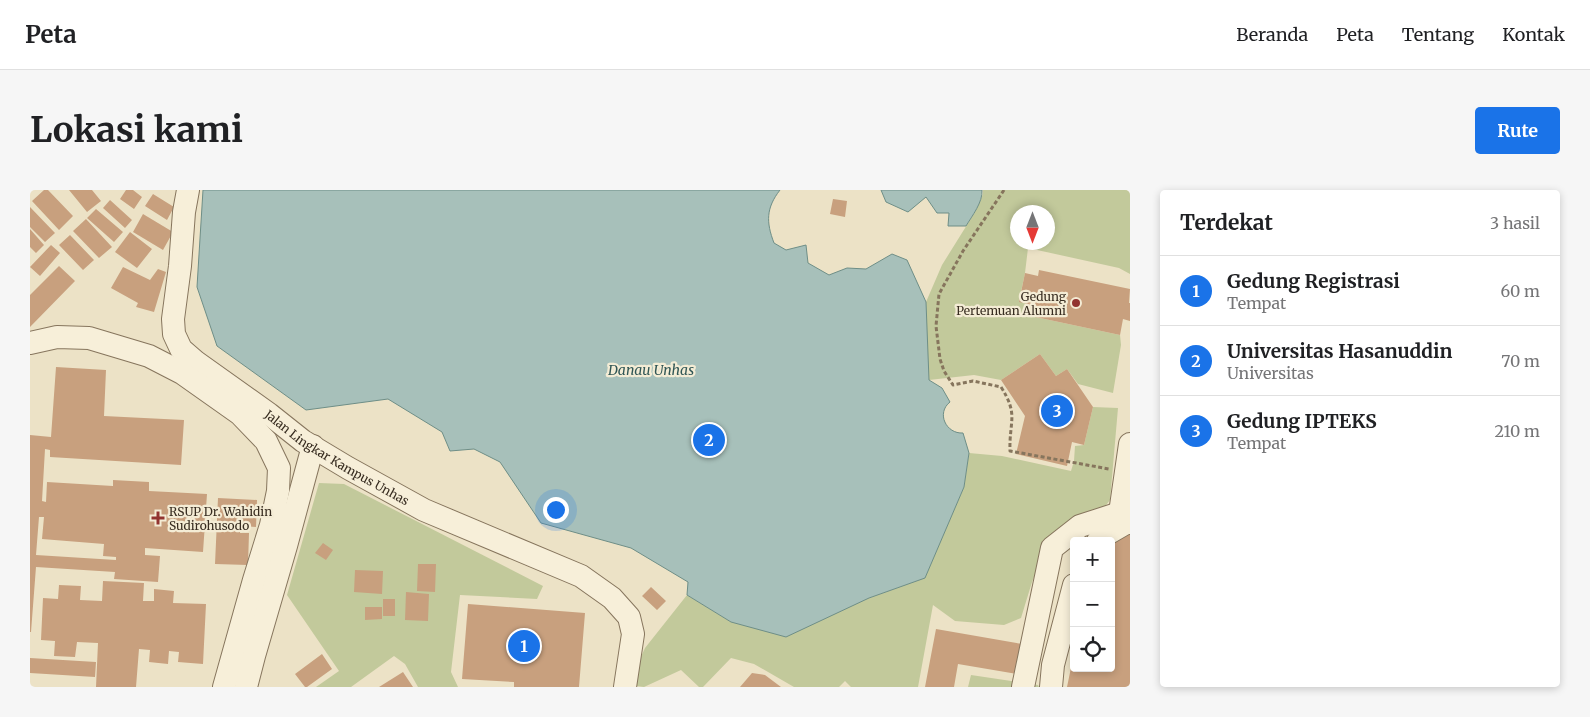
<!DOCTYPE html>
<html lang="id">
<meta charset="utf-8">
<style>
:root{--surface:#fff;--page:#f6f6f6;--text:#202124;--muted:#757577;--line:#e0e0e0;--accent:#1a73e8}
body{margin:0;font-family:Merriweather,serif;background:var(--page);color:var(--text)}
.controls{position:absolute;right:15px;bottom:15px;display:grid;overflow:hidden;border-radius:5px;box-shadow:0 2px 8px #0003}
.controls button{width:45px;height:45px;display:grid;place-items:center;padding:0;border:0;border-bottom:1px solid var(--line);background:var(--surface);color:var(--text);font:25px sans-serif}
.compass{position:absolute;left:980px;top:15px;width:45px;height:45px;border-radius:50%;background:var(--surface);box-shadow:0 2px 8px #0003;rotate:180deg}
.you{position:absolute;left:525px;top:319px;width:18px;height:18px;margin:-12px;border:4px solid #fff;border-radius:50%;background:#1a73e8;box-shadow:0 0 0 8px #1a73e833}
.badge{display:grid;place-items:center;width:32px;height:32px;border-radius:50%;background:var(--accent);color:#fff;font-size:16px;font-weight:700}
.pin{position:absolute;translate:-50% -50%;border:2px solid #fff;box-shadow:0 1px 5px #0006}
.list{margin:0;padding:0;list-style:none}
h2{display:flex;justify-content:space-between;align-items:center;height:65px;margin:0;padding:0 20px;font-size:21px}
h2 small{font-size:16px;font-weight:400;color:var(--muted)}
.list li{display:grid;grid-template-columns:32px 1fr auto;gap:15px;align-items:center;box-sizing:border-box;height:70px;padding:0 20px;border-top:1px solid var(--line)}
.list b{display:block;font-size:19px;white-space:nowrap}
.list p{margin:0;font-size:16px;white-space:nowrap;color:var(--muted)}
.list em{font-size:16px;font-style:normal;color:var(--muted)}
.icon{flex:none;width:28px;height:28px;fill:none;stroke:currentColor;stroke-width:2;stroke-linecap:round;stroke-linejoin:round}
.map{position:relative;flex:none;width:1100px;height:497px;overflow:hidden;border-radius:5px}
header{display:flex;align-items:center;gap:30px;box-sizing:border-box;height:70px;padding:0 25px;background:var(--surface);border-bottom:1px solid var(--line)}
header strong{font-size:24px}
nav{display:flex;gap:28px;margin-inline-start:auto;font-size:18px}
.intro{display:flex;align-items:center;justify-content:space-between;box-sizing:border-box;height:120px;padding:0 30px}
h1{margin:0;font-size:35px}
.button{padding:12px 22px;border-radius:5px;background:var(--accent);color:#fff;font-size:18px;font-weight:700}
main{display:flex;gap:30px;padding:0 30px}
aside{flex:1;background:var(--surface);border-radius:5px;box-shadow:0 2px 8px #0003}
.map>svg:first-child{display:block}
.green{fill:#c2c99b;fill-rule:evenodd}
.water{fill:#a7c0ba;stroke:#6e8e87}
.building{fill:#c8a07e;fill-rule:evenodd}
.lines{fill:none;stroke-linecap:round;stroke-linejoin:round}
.minor-casing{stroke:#86755d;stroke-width:24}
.path{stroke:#86755d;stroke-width:3;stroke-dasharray:4 2.5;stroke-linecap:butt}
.minor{stroke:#f7efd9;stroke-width:22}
.poi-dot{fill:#923430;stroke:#f4ecd5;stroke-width:2}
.labels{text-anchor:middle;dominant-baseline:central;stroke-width:4.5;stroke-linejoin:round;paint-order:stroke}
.poi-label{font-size:12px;fill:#372c20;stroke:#f4ecd5;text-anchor:end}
.street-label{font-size:12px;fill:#372c20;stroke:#f4ecd5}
.water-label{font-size:14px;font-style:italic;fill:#305655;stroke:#f4ecd5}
</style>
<header>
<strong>Peta</strong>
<nav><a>Beranda</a><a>Peta</a><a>Tentang</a><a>Kontak</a></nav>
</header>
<div class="intro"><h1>Lokasi kami</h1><a class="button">Rute</a></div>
<main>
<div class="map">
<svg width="1100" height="497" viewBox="0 0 1100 497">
<rect width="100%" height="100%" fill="#ece2c6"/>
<path class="green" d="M953,0H1100V84L1089,78L998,58L995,83L989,111L998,114L996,125L1090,145L1091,155L1083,203L1048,194L1037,179L1026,186L1010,164L971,190L944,185L899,190L896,153V112L912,75L945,22L953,4ZM988,22H1018V52H988Z
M1063,217L1088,218L1080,310L1073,319L1018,352L1002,392L991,428L974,435L925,431L903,415L888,497H821L815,491L809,497H764L724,474L701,468L673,497H669L651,480L614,497L598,495L615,458L657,405L701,432L839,408L894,388L934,297L939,263L972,266L1041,281L1044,271L1045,256L1054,255Z
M289,293L314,294L513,396L507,409L430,405L421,482L428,497H388L375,474L364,466L321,497H286L309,481L257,405Z
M941,485L1008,495L1009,497H938Z"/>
<path class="water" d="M173,0H750C736,18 736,32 744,53L756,60L776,55L778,73L799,85L817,78L836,79L862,64L877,70L896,112L899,190L912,198L920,212C906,223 916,244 933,243L939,263L934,297L895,388L839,408L756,447L701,432L657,405L658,392L601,358L511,333L470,272L444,259L420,261L412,242L358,209L276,220L187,156L167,97Z
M851,0H952C953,12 942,26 936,36H918L919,23H907L896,7L878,22L856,12Z"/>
<path class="building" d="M14,0H18L43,26L29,40L2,11Z
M39,0H62L71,11L57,22Z
M96,0H103L112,7L104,19L90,9Z
M123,4L144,17L137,30L115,16Z
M803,9L817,11L815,27L800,24Z
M80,10L102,30L95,38L73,18Z
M0,17L25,43L15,52L0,37Z
M66,19L93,42L84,52L57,28Z
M113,24L143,42L133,60L103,42Z
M56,29L82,57L69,68L43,41Z
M0,39L14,55L6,63L0,57Z
M100,42L122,59L107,78L85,62Z
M40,45L64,70L53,80L29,55Z
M21,55L30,63L10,86L0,77Z
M29,76L45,91L0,137V105Z
M93,77L120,90L128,79L136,82L124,122L106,117L108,113L81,98Z
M1009,80L1100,99L1099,113H1100V131L1093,129L1090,145L996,125L998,114L989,112L995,83L1008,86Z
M1010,164L1026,186L1037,179L1063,217L1054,255L1042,252L1037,276L986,264L995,226L971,190Z
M26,177L76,180L74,226L154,230L151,275L20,267V260L15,259L12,311L16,312L17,292L83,296V290L119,292V301L177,304L173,362L115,358V365L130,366L128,392L84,389L85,382L6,377L1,442H0V245L21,247ZM9,327H14L12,349L74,354L73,366L86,367V370L6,365Z
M188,308L227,310L226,337L211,336L210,343H219L218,375L185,374Z
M1100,344V497H1037L1043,468L1044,478H1081V351Z
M293,353L303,360L296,370L285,363Z
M388,374H406L405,402L387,401Z
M325,380L353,381L352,404L324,402Z
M73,391L114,393L113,411H124V399L144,401L143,413L176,414L173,474L148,472L149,462L139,461L138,474L119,472L120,460L109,459L106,497H66L68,453L47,452L45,467L24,466L25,451L11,450L13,408L28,409L29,395L51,396L50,410L72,411Z
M621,397L636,411L627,420L612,406Z
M376,402L399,404L398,431L375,430Z
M353,409H365V426H353Z
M438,414L555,423L549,497H484V492L432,489Z
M335,417H352V429L335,430Z
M906,439L992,454L987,484L928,474L924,497H895Z
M292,464L302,479L277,497H275L265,484Z
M0,468L66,472L65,487L0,483Z
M373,482L383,497H349Z
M722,483L735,485L751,497H710Z"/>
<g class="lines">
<g class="minor-casing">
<g id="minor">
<path id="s1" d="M158,0L154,22L150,76L143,129L144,144L151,159L166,172L239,224L273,251L318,278L394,320L551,386L582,408L599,427L603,444L595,497"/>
<path d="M0,153L27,147L59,148L119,166L152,183L210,224L236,251L249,278L248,301L241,335L224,390L194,497"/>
<path d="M1090,323L1100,254"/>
<path d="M1068,351L1072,347L1096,333H1100"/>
<path d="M216,497L224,466L256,356L283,256"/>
<path d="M993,497L1022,358L1050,336L1090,323H1100"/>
<path d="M1021,497L1023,475L1044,395"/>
</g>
</g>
<path class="path" d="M974,0L933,61L909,104L906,136L910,169L914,181L923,195L943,191L971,197C989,225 979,231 980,261L1079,279"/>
<use href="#minor" class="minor"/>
</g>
<g class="poi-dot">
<circle cx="1046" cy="113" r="5"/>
<path d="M125.5 320.5h5v5h5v5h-5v5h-5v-5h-5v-5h5z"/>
</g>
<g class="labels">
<g class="poi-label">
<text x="1036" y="106">Gedung<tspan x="1036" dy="14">Pertemuan Alumni</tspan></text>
<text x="139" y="321" text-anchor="start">RSUP Dr. Wahidin<tspan x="139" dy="14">Sudirohusodo</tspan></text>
</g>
<g class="street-label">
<text stroke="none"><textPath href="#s1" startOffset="352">Jalan Lingkar Kampus Unhas</textPath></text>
</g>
<g class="water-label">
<text x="621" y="180">Danau Unhas</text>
</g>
</g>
</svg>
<div class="controls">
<button>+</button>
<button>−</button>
<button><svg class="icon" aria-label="locate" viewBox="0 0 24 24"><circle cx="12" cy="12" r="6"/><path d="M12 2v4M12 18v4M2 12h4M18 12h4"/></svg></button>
</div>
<svg class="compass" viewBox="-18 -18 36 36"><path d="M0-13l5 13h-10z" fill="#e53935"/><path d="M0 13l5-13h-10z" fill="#757577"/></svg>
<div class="you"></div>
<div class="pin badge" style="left:494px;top:456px">1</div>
<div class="pin badge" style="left:679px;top:250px">2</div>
<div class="pin badge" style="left:1027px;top:221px">3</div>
</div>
<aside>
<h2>Terdekat<small>3 hasil</small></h2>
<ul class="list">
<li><span class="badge">1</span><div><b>Gedung Registrasi</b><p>Tempat</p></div><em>60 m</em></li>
<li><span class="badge">2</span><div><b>Universitas Hasanuddin</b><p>Universitas</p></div><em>70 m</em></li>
<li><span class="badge">3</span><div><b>Gedung IPTEKS</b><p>Tempat</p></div><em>210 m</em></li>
</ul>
</aside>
</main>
